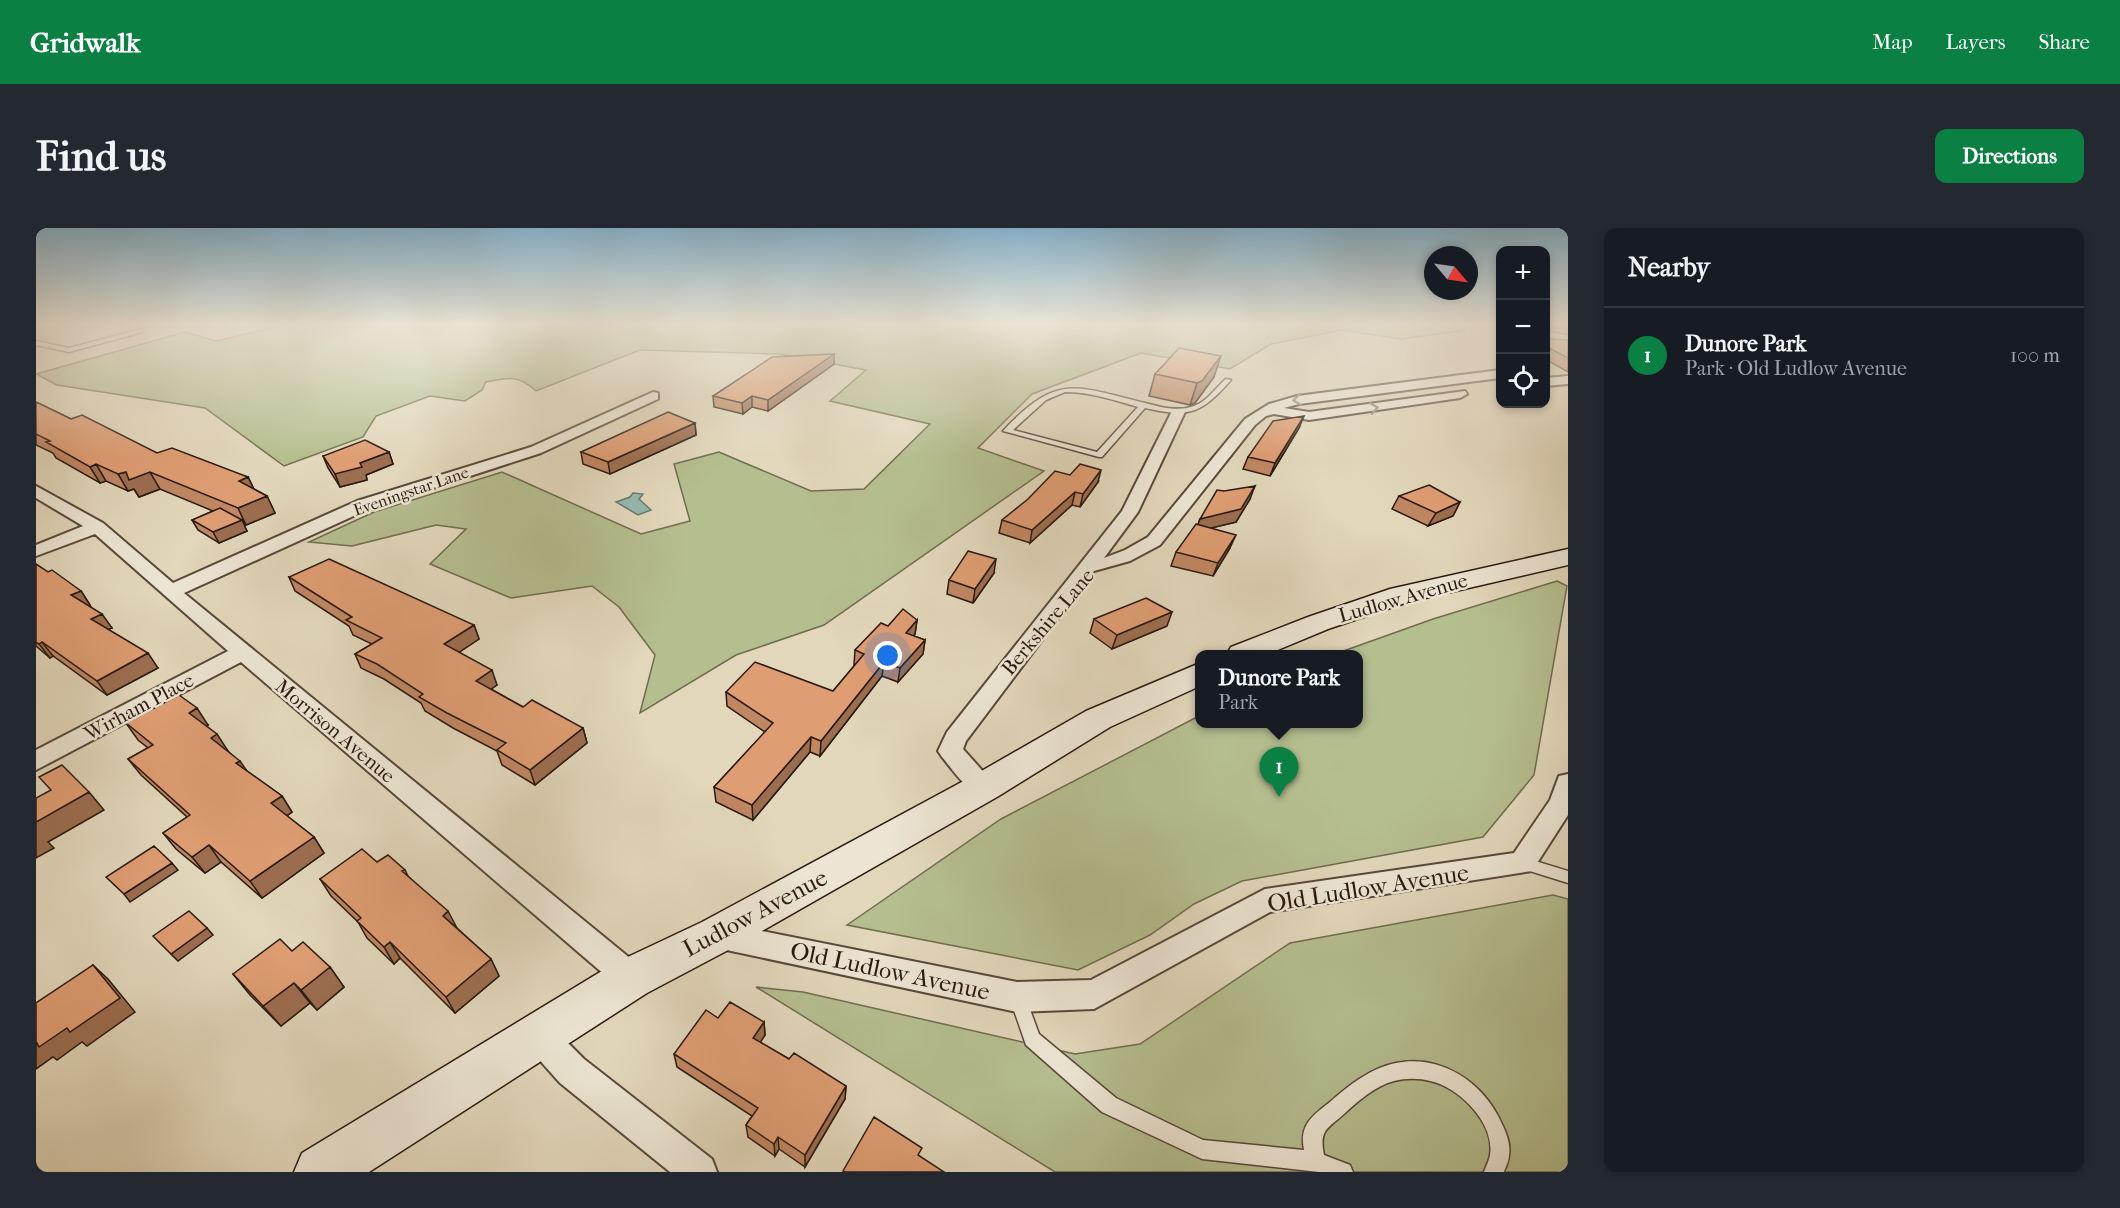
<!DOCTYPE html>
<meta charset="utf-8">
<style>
:root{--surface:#171b24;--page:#242831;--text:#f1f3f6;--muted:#9ea1a6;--line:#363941;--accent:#0b8043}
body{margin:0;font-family:"IM FELL French Canon",serif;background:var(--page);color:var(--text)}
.controls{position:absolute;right:18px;top:18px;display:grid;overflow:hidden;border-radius:12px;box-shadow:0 3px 9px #0003}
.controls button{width:54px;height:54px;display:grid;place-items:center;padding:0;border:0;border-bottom:2px solid var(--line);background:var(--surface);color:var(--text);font:30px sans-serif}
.compass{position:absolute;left:1388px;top:18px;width:54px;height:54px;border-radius:50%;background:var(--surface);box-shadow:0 3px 9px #0003;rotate:119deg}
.you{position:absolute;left:852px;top:428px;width:21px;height:21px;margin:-15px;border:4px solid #fff;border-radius:50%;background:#1a73e8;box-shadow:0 0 0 9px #1a73e833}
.badge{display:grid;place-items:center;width:39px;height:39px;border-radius:50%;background:var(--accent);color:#fff;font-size:20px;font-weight:700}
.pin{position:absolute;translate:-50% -50px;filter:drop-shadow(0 2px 3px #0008)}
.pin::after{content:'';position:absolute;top:32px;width:21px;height:18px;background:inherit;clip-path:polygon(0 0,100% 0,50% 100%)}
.popup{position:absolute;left:1159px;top:422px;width:168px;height:78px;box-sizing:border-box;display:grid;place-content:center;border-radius:12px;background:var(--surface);filter:drop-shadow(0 2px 4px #0005);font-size:20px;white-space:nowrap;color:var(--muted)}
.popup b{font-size:22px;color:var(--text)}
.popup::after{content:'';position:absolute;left:50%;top:100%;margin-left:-12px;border:12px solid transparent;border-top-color:var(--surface)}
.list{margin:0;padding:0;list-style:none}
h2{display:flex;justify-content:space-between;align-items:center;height:78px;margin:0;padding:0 24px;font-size:26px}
h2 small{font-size:20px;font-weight:400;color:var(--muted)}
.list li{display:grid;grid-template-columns:39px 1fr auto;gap:18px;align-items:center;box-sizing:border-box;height:96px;padding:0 24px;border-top:2px solid var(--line)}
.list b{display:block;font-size:22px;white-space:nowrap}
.list p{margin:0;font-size:20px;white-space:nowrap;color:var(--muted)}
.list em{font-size:20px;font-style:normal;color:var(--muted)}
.icon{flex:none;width:33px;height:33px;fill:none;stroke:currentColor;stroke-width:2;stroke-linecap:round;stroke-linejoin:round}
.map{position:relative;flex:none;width:1532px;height:944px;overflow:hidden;border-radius:12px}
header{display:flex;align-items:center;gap:36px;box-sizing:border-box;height:84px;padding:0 30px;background:var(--accent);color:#fff}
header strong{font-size:28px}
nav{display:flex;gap:33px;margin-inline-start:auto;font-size:21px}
.intro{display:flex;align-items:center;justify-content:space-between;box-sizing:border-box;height:144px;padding:0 36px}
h1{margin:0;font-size:42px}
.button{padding:15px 27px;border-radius:12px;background:var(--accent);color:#fff;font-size:21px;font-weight:700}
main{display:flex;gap:36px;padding:0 36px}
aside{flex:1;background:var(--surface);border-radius:12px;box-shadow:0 3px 9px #0003}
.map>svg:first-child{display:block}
.green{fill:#b5be8f;stroke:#706c4f;stroke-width:1.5}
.water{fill:#95bab1;stroke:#6a7a70;stroke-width:1.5}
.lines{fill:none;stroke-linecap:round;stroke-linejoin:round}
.service-casing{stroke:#58483a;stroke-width:3}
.minor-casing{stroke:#58483a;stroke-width:4}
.secondary-casing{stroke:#2a190f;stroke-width:3}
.service{fill:#ece5d3;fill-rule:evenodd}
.minor{fill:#ece5d3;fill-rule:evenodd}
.secondary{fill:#ece5d3;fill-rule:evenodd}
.wall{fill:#c08763;stroke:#2a190f;stroke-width:1.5}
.shaded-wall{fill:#9c6e50;stroke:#2a190f;stroke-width:1.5}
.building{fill:#df9d73;stroke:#2a190f;stroke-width:1.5}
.oneway{stroke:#95897b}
.labels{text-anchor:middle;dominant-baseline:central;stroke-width:5;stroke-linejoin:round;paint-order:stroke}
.far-street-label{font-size:16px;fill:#2a190f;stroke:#ece5d3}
.street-label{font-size:20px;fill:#2a190f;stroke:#ece5d3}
.near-street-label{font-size:24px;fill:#2a190f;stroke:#ece5d3}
</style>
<header>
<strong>Gridwalk</strong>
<nav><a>Map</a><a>Layers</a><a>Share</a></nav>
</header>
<div class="intro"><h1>Find us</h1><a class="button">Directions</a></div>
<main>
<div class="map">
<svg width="1532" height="944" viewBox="0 0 1532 944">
<rect width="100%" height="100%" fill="#e2d7bb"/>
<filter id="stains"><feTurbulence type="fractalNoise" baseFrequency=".00333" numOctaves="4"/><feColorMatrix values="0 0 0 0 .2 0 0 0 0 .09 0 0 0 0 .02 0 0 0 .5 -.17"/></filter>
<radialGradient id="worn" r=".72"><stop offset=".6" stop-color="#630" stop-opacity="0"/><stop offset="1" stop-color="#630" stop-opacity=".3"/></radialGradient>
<path class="green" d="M248,97H1416L1430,102L1365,111L1306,102L1235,116L1194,141L1105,125L996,166L942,220L1008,243L788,397L700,427L604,485L619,427L583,379L556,358L475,370L394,336L430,301L400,297L316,318L273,314L338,284L466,244L605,306L654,293L638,236L683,224L775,263L828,261L894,196L794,173L830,142L743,126L604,122L500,163C483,147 472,149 450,154L446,162L429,173L394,168L340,188L327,209L248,238L169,180L21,157L0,146L149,104L180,113Z
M1521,353L1531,358L1498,547L1447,609L1206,653L1158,676L1114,707L1042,742L811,697L965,591L1163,488L1164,496H1322V426H1299L1397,391Z
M1517,667L1532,671V944H1019L720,759L767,764L1039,826L1104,816L1254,715Z"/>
<path class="water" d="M597,265L607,266L603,271L615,282L602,287L580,274L594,269Z"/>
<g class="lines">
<g class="service-casing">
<path id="service" d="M105,101L107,104L33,124L0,117V113L33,120Z
M1190,151L1195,152C1165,186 1153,190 1109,180L1066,229H1063L967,203C1021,145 1039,158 1109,175C1124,179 1142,184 1158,178C1171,174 1180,159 1190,151ZM1029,164C1054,164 1078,172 1102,179L1061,224L977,202L1010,172Z
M1486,629L1532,643V655L1481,639L1479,635L1481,631Z
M982,763L988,765L1003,806L1080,870L1167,912L1268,922C1263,897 1276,888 1294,874C1313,857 1335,840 1360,835C1406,826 1448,855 1466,896C1470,904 1475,917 1473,927C1473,933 1470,938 1468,944H1448C1450,938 1453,933 1454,927C1459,895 1423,859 1394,853C1383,850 1370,850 1358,853C1339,858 1322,873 1308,886C1291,901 1283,902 1288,927L1314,937L1317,944H1283L1166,931L1066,884L990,817L974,771L976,765Z"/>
</g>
<g class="minor-casing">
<path id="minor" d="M1464,142V150L1263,176L1248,180L1273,184L1429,163L1431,166L1424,170L1273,192L1238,186L1230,188L1219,197L1124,317L1094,333L1058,343L930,513L927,521L961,559L957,566C935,572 919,544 906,529L902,523L911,504L1086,283L1137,181H1147L1149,184L1102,284L1068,330L1089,322L1112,309L1209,191L1233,176L1261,168Z
M1532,148V156L1510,158V150Z
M617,164L622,165V171L505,225L333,281L148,365L606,740L610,750L606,760L595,764L584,760L205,434L0,542V522L192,423L59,306L0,328V317L47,298L0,270V258L67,295L137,355L321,273L495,219Z
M1532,546V587L1496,643L1234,684L1058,781L981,784L681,720L671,716L666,707L671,698L681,694L981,754L1055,752L1229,661L1478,625L1514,572L1523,548Z
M502,791L513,796L548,831L676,931L681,944H634L524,855L491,818L486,807L491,796Z"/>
</g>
<g class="secondary-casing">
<path id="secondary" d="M1532,321V337L1372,374L1292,401L1232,426H1191L1195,419L1272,389L1354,361Z
M1164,435V458L1074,499L961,569L696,720L611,765L333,944H258L266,925L579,735L666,694L935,549L1050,483Z"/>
</g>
<use href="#service" class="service"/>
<use href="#minor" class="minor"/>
<use href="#secondary" class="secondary"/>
</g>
<path class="wall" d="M1509,97H1532V107L1509,102Z
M1509,111L1532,112V144L1509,131Z
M798,126V136L732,183L716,179L707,186L678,179L677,168Z
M1119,146L1178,149L1159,175L1154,177L1113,168Z
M0,174L35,191L121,225L212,249L218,261L231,268L239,285L210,297H208L211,303L183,315L162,302L156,292L177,283L124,261L103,269L98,261L92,263L70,253L64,255L20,230L17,225L0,217Z
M659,195L660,207L574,246L547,236L545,224Z
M1263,200L1234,248L1207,241L1212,229Z
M353,224L357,236L330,247L331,252L304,259L292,240L287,228Z
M1062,254L1044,279L1036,277L994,315L963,305L966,292Z
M1363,268L1424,274L1417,288L1392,298L1356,281Z
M1214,271L1200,294L1174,300L1194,320L1177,348L1135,338L1140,324L1162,297L1164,291Z
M0,336L12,344L45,363L54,377H53L76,400L72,401L122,440L71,467L17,428L14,430L0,418Z
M958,345L937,375L911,366L913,352Z
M253,349L438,397L443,411L423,424L461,457L455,461L487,479L547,500L551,515L499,557L466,537L461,523L417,500L389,483L385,475L348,451L325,440L319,426L336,416L317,407L313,398L259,363Z
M1058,391L1131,398L1076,421L1054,405Z
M881,392L879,406L878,408L889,412L887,426L862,454L846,448L784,528L774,524L717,592L680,574L678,559L729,504L691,478L690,464L797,463L819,437H818L819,422L852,398Z
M90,495L172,497L171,498L192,523L211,543L246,568L256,584L251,588L278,609L288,625L226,670L185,634L169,645L140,621L127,605L151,589L105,547L92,531L112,520L102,512Z
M341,634L369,642L372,648L421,700L455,731L463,748L419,785L364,730L358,736L331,710L322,694L295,668L284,651Z
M256,723L294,739L308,759L281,782L274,775L245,798L214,767L197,746Z
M682,790L728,794L729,807L724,814L753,831L810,858L809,871L769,939L743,921L739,928L712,909L710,897L716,888L641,839L638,826Z"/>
<path class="shaded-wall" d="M798,126V136L732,183V172Z
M1185,128L1178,149L1159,175L1154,177L1161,155Z
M716,168V179L707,186L706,175Z
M1268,188L1263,200L1234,248L1239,235Z
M659,195L660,207L574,246L572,234Z
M353,224L357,236L330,247L331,252L304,259L299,246L324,235Z
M60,236L70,253L64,255L54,239Z
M1065,242L1062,254L1044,279L1047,266Z
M90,244H114L124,261L103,269L98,261L92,263L82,246Z
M212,249L220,266L203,253Z
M1219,258L1214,271L1200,294L1159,304L1164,291Z
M1039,264L1036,277L994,315L996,302Z
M231,268L239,285L210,297L202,280Z
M1424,274L1417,288L1392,298L1400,285Z
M206,292L211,303L183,315L177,304Z
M1200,307L1194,320L1177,348L1182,335Z
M960,331L958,345L937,375L939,361Z
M45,363L54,377L45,381L35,367Z
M1136,384L1131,398L1076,421L1081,407Z
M66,386L76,400L64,405L55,391Z
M881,392L879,406L869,419L870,405Z
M438,397L443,411L413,431L408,416Z
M889,412L887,426L862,454L864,440Z
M6,414L17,428L14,430L3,416Z
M112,425L122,440L71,467L61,453Z
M848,434L846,448L784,528L785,513Z
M456,442L461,457L445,468L440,453Z
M161,480L172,497L164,502L153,485Z
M547,500L551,515L499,557L494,542Z
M181,506L192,523L186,527L175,510Z
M775,509L774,524L717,592L716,577Z
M204,533L215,549L200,535Z
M53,564L68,582L12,614L18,620L0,630V594Z
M246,568L256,584L246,591L235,575Z
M278,609L288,625L226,670L214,653Z
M173,617L185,634L169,645L156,629Z
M136,635L142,642L94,674L88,666Z
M412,683L421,700L407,688Z
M171,700L177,707L142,733L135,726Z
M354,714L364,730L358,736L348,719Z
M455,731L463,748L419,785L410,769Z
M57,737L72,751L99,784L51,818L46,814L21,832L17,829L0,841V816Z
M294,739L308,759L281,782L265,762Z
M258,755L274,775L245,798L227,778Z
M728,794L729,807L718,824L717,810Z
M810,858L809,871L769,939V927Z
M742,909L743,921L739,928L738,916Z"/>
<path class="building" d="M1509,111L1532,112V130L1509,118Z
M1143,120L1185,128L1166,153L1161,155L1119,146Z
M798,126L732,172L716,168L706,175L677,168L736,129Z
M0,174L35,191L46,187L121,225L136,220L212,249L203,253L231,268L202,280L114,244L93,252L90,244L82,246L60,236L54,239L10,214L14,213L0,206Z
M632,184L659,195L572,234L545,224Z
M1268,188L1239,235L1212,229L1237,193Z
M329,212L353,224L324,235L326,239L299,246L287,228Z
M1044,236L1065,242L1047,266L1039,264L996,302L966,292L992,271L1019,243L1034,247Z
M1393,257L1424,274L1400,285L1363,268Z
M1219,258L1205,281L1164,291L1181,262L1188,263Z
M184,280L206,292L177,304L156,292Z
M1160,296L1200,307L1182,335L1140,324Z
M932,323L960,331L939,361L913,352Z
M293,331L438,397L408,416L456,442L440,453L487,479L496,472L547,500L494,542L461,522L470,515L411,485L383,469L387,466L341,436L319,426L346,410L310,392L316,389L253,349Z
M0,336L12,344L16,342L45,363L35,367L66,386L55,391L112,425L61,453L6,414L3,416L0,414Z
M1110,370L1136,384L1081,407L1058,391Z
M867,381L881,392L870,405L889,412L864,440L848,434L785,513L775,509L716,577L678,559L737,495L690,464L719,434L797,463L828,426L819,422L845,395L852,398Z
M143,467L161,480L153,485L181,506L175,510L204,533L200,535L246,568L235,575L278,609L214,653L173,617L156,629L127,605L154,587L92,531L117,517L90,495Z
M26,537L53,564L0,594V570L15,562L3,549Z
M118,618L136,635L88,666L70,649Z
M326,621L341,634L352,627L369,642L366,643L412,683L407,688L455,731L410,769L354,714L348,719L321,693L325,690L284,651Z
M153,683L171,700L135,726L117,708Z
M244,711L256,723L267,714L294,739L265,762L258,755L227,778L197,746Z
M57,737L84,770L34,804L31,800L3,819L1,815L0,816V775Z
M694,774L728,794L717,810L753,831L758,825L810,858L769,927L742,909L738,916L710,897L722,880L638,826L670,782L682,790Z
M838,889L886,920L882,927L908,944H810L807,943Z"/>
<defs><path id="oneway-chevron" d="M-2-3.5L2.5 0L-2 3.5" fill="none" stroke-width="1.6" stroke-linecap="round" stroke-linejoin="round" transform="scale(1.5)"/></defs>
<g class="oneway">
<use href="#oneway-chevron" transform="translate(1261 172) rotate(172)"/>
<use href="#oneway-chevron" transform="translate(1338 180) rotate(-8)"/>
</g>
<linearGradient id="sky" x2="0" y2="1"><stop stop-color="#87b6d2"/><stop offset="0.42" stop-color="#f2ede0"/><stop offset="1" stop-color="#f2ede0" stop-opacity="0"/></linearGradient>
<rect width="1532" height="229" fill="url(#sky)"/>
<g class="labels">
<g class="far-street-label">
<text transform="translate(375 263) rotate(-19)">Eveningstar Lane</text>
</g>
<g class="street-label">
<text transform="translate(1367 370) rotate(-16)">Ludlow Avenue</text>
<text transform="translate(1012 394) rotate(-50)">Berkshire Lane</text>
<text transform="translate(103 479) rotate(-28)">Wirham Place</text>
<text transform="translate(299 503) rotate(40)">Morrison Avenue</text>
</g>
<g class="near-street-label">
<text transform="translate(1332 660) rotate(-9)">Old Ludlow Avenue</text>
<text transform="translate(719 685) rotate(-28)">Ludlow Avenue</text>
<text transform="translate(854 743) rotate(12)">Old Ludlow Avenue</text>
</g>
</g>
<rect width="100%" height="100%" filter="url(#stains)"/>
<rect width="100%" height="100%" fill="url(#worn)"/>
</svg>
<div class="controls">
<button>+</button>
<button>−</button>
<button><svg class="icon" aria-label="locate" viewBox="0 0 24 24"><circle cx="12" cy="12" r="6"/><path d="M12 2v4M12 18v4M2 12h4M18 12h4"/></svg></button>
</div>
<svg class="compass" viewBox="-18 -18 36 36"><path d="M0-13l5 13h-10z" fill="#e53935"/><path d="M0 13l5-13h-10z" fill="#9ea1a6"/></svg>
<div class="you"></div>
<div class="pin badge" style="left:1243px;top:569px">1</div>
<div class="popup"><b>Dunore Park</b>Park</div>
</div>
<aside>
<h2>Nearby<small></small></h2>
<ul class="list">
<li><span class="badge">1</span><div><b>Dunore Park</b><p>Park · Old Ludlow Avenue</p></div><em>100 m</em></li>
</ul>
</aside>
</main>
